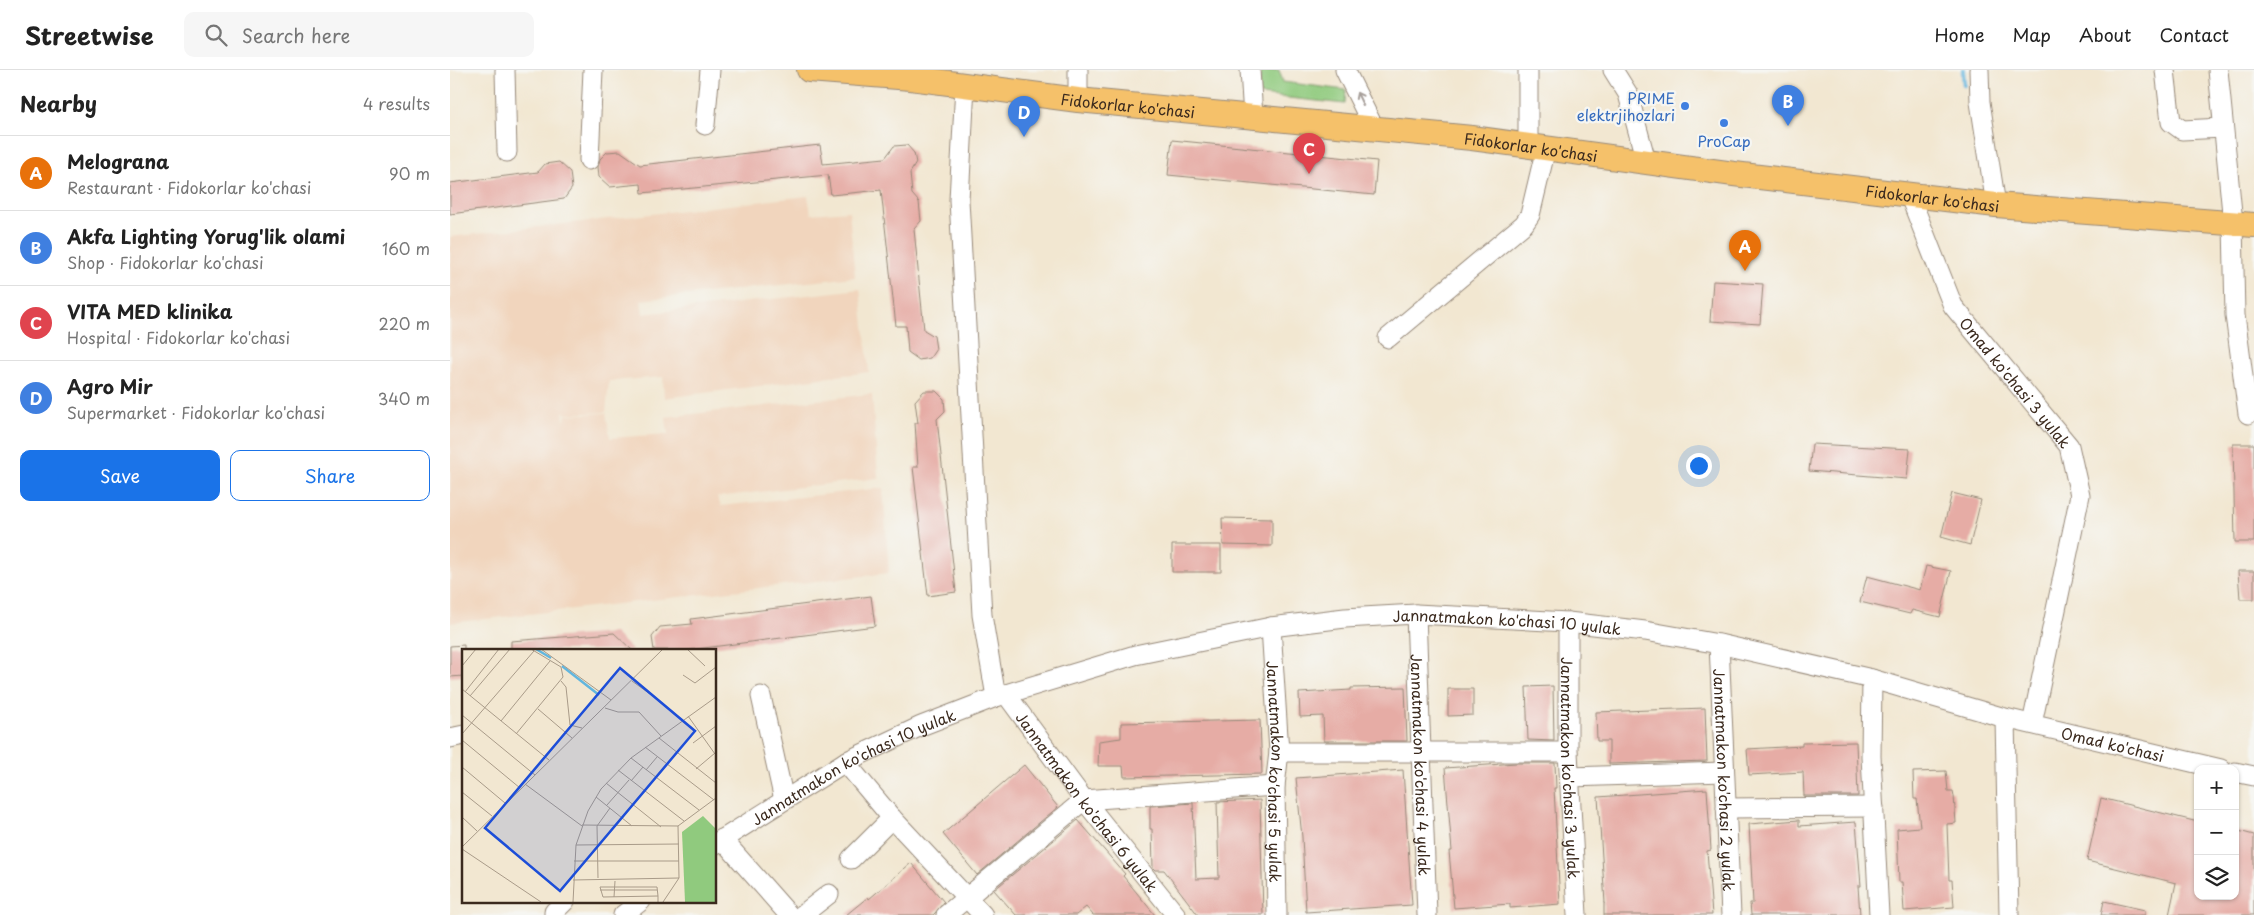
<!DOCTYPE html>
<meta charset="utf-8">
<style>
:root{--surface:#fff;--page:#f6f6f6;--text:#222;--muted:#767676;--line:#e0e0e0;--accent:#1a73e8}
body{margin:0;font-family:"Playpen Sans",sans-serif;background:var(--page);color:var(--text)}
.controls{position:absolute;right:15px;bottom:15px;display:grid;overflow:hidden;border-radius:10px;box-shadow:0 1px 4px #0004}
.controls button{width:45px;height:45px;display:grid;place-items:center;padding:0;border:0;border-bottom:1px solid var(--line);background:var(--surface);color:var(--text);font:25px sans-serif}
.you{position:absolute;left:1248px;top:395px;width:18px;height:18px;margin:-12px;border:4px solid #fff;border-radius:50%;background:#1a73e8;box-shadow:0 0 0 8px #1a73e833}
.badge{display:grid;place-items:center;width:32px;height:32px;border-radius:50%;background:var(--accent);color:#fff;font-size:16px;font-weight:700}
.pin{position:absolute;translate:-50% -41px;filter:drop-shadow(0 1px 2px #0008)}
.pin::after{content:'';position:absolute;top:26px;width:18px;height:15px;background:inherit;clip-path:polygon(0 0,100% 0,50% 100%)}
.list{margin:0;padding:0;list-style:none}
h2{display:flex;justify-content:space-between;align-items:center;height:65px;margin:0;padding:0 20px;font-size:21px}
h2 small{font-size:16px;font-weight:400;color:var(--muted)}
.list li{display:grid;grid-template-columns:32px 1fr auto;gap:15px;align-items:center;box-sizing:border-box;height:75px;padding:0 20px;border-top:1px solid var(--line)}
.list b{display:block;font-size:19px;white-space:nowrap}
.list p{margin:0;font-size:16px;white-space:nowrap;color:var(--muted)}
.list em{font-size:16px;font-style:normal;color:var(--muted)}
.actions{display:flex;gap:10px;padding:15px 20px}
.actions a{flex:1;padding:11px 0;border:1px solid var(--accent);border-radius:10px;text-align:center;font-size:18px;color:var(--accent)}
.actions .main{background:var(--accent);color:#fff}
.icon{flex:none;width:28px;height:28px;fill:none;stroke:currentColor;stroke-width:2;stroke-linecap:round;stroke-linejoin:round}
.map{position:relative;flex:none;width:1804px;height:845px;overflow:hidden}
header{display:flex;align-items:center;gap:30px;box-sizing:border-box;height:70px;padding:0 25px;background:var(--surface);border-bottom:1px solid var(--line)}
header strong{font-size:24px}
nav{display:flex;gap:28px;margin-inline-start:auto;font-size:18px}
.search{width:350px;height:45px;background:var(--page);display:flex;align-items:center;gap:12px;box-sizing:border-box;padding:0 18px;border-radius:10px;color:var(--muted);font-size:19px}
main{display:flex}
aside{flex:1;background:var(--surface)}
.map>svg:first-child{display:block}
.built{fill:#f1d5bd}
.green{fill:#90ca7e;stroke:#667a4e}
.lines{fill:none;stroke-linecap:round;stroke-linejoin:round}
.stream{stroke:#62b6de;stroke-width:4.5}
.building{fill:#e6aca5}
.minor-casing{stroke:#968878;stroke-width:21}
.major-casing{stroke:#968878;stroke-width:26}
.minor{stroke:#fff;stroke-width:19}
.major{stroke:#f5c16b;stroke-width:24}
.oneway{stroke:#a79f9a}
.shop-dot{fill:#3f7fe0;stroke:#f6f6f2;stroke-width:2}
.labels{text-anchor:middle;dominant-baseline:central;stroke-width:4.5;stroke-linejoin:round;paint-order:stroke}
.shop-label{font-size:15px;fill:#366cbe;stroke:#f6f6f2;text-anchor:end}
.street-label{font-size:15px;fill:#3b2a1e;stroke:#f6f6f2}
.inset-river{fill:none;stroke:#62b6de;stroke-width:2.5}
.inset-road{fill:none;stroke:#a99b89;stroke-width:1}
.view{fill:#1d4ed8;fill-opacity:0.15;stroke:#1d4ed8;stroke-width:2.5}
.inset-edge{fill:none;stroke:#3b2a1e;stroke-width:2.5}
</style>
<header>
<strong>Streetwise</strong>
<div class="search"><svg class="icon" aria-label="search" viewBox="0 0 24 24"><circle cx="10" cy="10" r="6"/><path d="M15 15l6 6"/></svg>Search here</div>
<nav><a>Home</a><a>Map</a><a>About</a><a>Contact</a></nav>
</header>
<main>
<aside>
<h2>Nearby<small>4 results</small></h2>
<ul class="list">
<li><span class="badge" style="background:#e8710a">A</span><div><b>Melograna</b><p>Restaurant · Fidokorlar ko'chasi</p></div><em>90 m</em></li>
<li><span class="badge" style="background:#3f7fe0">B</span><div><b>Akfa Lighting Yorug'lik olami</b><p>Shop · Fidokorlar ko'chasi</p></div><em>160 m</em></li>
<li><span class="badge" style="background:#e0444e">C</span><div><b>VITA MED klinika</b><p>Hospital · Fidokorlar ko'chasi</p></div><em>220 m</em></li>
<li><span class="badge" style="background:#3f7fe0">D</span><div><b>Agro Mir</b><p>Supermarket · Fidokorlar ko'chasi</p></div><em>340 m</em></li>
</ul>
<div class="actions"><a class="main">Save</a><a>Share</a></div>
</aside>
<div class="map">
<svg width="1804" height="845" viewBox="0 0 1804 845">
<rect width="100%" height="100%" fill="#f6f6f2"/>
<filter id="ink" filterUnits="userSpaceOnUse"><feTurbulence type="fractalNoise" baseFrequency=".02" numOctaves="2"/><feDisplacementMap in="SourceGraphic" scale="10" xChannelSelector="R" yChannelSelector="G"/><feConvolveMatrix kernelMatrix="1 2 1 2 8 2 1 2 1" color-interpolation-filters="sRGB"/></filter>
<filter id="wash" filterUnits="userSpaceOnUse"><feTurbulence type="fractalNoise" baseFrequency=".0096" numOctaves="4" result="noise"/><feDisplacementMap in="SourceGraphic" scale="20" xChannelSelector="R" yChannelSelector="G"/><feGaussianBlur stdDeviation="1.12" result="paint"/><feColorMatrix in="noise" values="0 0 0 0 0 0 0 0 0 0 0 0 0 0 0 0 0 1.4 0 .05"/><feComposite in="paint" operator="in"/></filter>
<g filter="url(#wash)">
<rect width="100%" height="100%" fill="#f2e7d1"/>
<path class="built" d="M358,126L361,144L399,141L405,207L191,230L193,244L410,219L419,302L214,328L213,307L159,311L156,342L116,344L113,341L114,352L116,345L156,343L160,368L218,364L216,347L422,324L428,408L267,427L271,436L433,418L439,503L0,553V167Z"/>
<path class="green" d="M810,0H829L833,12L896,20L895,34L810,25Z"/>
<g class="lines">
<path class="stream" d="M1513,0L1514,15"/>
</g>
<g id="blocks">
<path class="building" d="M722,70L927,91L924,125L718,105Z
M370,75L373,94L435,88L444,76L457,75L464,83L466,93L460,103L462,124L469,132L471,151L464,159L474,260L484,266L486,279L480,288L469,290L458,282L456,256H446L431,120L381,125L378,105L192,123L191,114L160,117L149,107L148,97L150,89L157,82L170,81L190,95Z
M109,92L120,102L122,118L114,129L0,144V113L88,102L95,94Z
M1263,211L1313,214L1310,254L1260,251Z
M474,321H486L494,329L495,341L487,349L506,522L478,526L463,397H468L465,353H468L465,331Z
M1362,374L1460,379L1457,409L1359,401Z
M1783,374H1804V472H1785Z
M1502,423L1531,430L1520,475L1491,467Z
M772,448L822,449V476L773,475Z
M722,475H771V502H722Z
M1476,496L1501,501L1490,547L1462,540L1460,544L1410,532L1417,506L1470,520Z
M1788,501H1804V529H1790Z
M421,526L425,556L238,580H204L202,567L210,557L242,554L241,549Z
M164,563L182,580H61V571Z
M14,575V606L0,607V576Z
M1103,616L1104,671L1078,670L1076,617Z
M955,617L957,671H874L873,646L850,647L849,623L901,620V618Z
M998,619H1023V645L998,646Z
M1255,638L1257,691L1159,694V671H1147L1146,642Z
M810,650L812,704L674,707L673,696H648L649,671L671,668V653Z
M1406,672L1408,726H1354L1353,702L1299,705L1297,679L1352,676V673Z
M1066,693H1105L1106,718H1104L1110,834L1060,838V834L1004,838L999,781H1002L995,698Z
M574,695L608,737L527,805L493,764Z
M953,700L962,835L856,842L852,767L846,708Z
M1496,701L1498,721H1503L1504,726L1506,753L1497,754L1499,810H1502L1504,837L1454,841L1452,812H1449L1447,759L1470,757L1467,729H1464L1463,702Z
M1257,719L1261,780L1257,781L1262,845H1154V833H1155L1148,727Z
M1651,728L1748,752V826H1785V760L1804,765V845H1719L1726,813L1637,791Z
M810,730L813,845H748L714,800H705L703,798L702,759H700V736L743,733L746,809L769,808L767,732Z
M628,750L675,804L673,806L705,845H643L636,837L626,845H566L544,820Z
M1349,750V756L1406,752L1411,816H1408L1410,845H1301L1300,833H1303L1299,754Z
M461,793L494,832L485,843L483,845H396L418,827L419,829Z
M1654,831L1695,840V845H1651Z"/>
</g>
</g>
<g filter="url(#ink)">
<use href="#blocks" fill-opacity="0" stroke="#968878" stroke-width="1"/>
<g class="lines">
<g class="minor-casing">
<g id="minor">
<path d="M55,0L57,82"/>
<path d="M628,0V30"/>
<path d="M800,0L803,47"/>
<path d="M895,0L924,58"/>
<path d="M1163,0L1178,24L1196,91"/>
<path d="M1529,0L1530,32L1546,135"/>
<path d="M1715,0L1721,52L1732,60L1773,58"/>
<path d="M1768,0L1783,153L1785,245L1798,344"/>
<path d="M515,15L509,130L532,545L546,627"/>
<path d="M255,55L260,0"/>
<path d="M1078,75V0"/>
<path d="M139,90L143,0"/>
<path id="s1" d="M1459,124L1503,236L1619,376L1630,425L1582,654"/>
<path d="M938,268L1074,154L1080,145L1096,78"/>
<path id="s2" d="M966,544L977,845"/>
<path id="s3" d="M1118,552V682L1127,845"/>
<path id="s4" d="M821,557L829,682L825,716L827,845"/>
<path id="s5" d="M1269,574L1281,845"/>
<path d="M1422,609L1421,686L1429,845"/>
<path id="s6" d="M556,624L634,730L726,845"/>
<path d="M311,626L334,730"/>
<path d="M1555,648L1559,845"/>
<path d="M0,668L14,665"/>
<path d="M829,682H1118"/>
<path d="M395,692L442,748L533,845"/>
<path d="M1785,702L1804,706"/>
<path d="M1120,707L1274,702"/>
<path d="M1276,738L1424,737"/>
<path d="M272,769L339,845"/>
<path id="s7" d="M265,774L395,692L471,656L546,627L685,585L821,557L895,548L966,544L1118,552L1195,561L1269,574L1422,609L1555,648L1771,699"/>
<path d="M401,789L442,748"/>
<path d="M104,845V842L115,831"/>
<path d="M173,845L191,831"/>
<path d="M352,845L379,824"/>
<path d="M496,845L634,730L825,716"/>
</g>
</g>
<g class="major-casing">
<g id="major">
<path id="s8" d="M359,0L461,8L628,30L1022,68L1284,104L1546,135L1804,155"/>
</g>
</g>
<use href="#minor" class="minor"/>
<use href="#major" class="major"/>
</g>
<defs><path id="oneway-shaft" d="M-6 0H5M1.5-3L5.5 0L1.5 3" fill="none" stroke-width="1.6" stroke-linecap="round" stroke-linejoin="round" transform="scale(1.25)"/></defs>
<use class="oneway" href="#oneway-shaft" transform="translate(910 29) rotate(-116)"/>
</g>
<g class="shop-dot">
<circle cx="1235" cy="36" r="5"/>
<circle cx="1274" cy="53" r="5"/>
</g>
<g class="labels">
<g class="shop-label">
<text x="1225" y="27">PRIME<tspan x="1225" dy="17">elektrjihozlari</tspan></text>
<text x="1274" y="70" text-anchor="middle">ProCap</text>
</g>
<g class="street-label">
<text stroke="none"><textPath href="#s8" startOffset="321">Fidokorlar ko'chasi</textPath></text>
<text stroke="none"><textPath href="#s8" startOffset="726">Fidokorlar ko'chasi</textPath></text>
<text stroke="none"><textPath href="#s8" startOffset="1131">Fidokorlar ko'chasi</textPath></text>
<text stroke="none"><textPath href="#s1" startOffset="219">Omad ko'chasi 3 yulak</textPath></text>
<text stroke="none"><textPath href="#s7" startOffset="839">Jannatmakon ko'chasi 10 yulak</textPath></text>
<text stroke="none"><textPath href="#s7" startOffset="1459">Omad ko'chasi</textPath></text>
<text stroke="none"><textPath href="#s2" startOffset="151">Jannatmakon ko'chasi 4 yulak</textPath></text>
<text stroke="none"><textPath href="#s7" startOffset="159">Jannatmakon ko'chasi 10 yulak</textPath></text>
<text stroke="none"><textPath href="#s3" startOffset="146">Jannatmakon ko'chasi 3 yulak</textPath></text>
<text stroke="none"><textPath href="#s4" startOffset="145">Jannatmakon ko'chasi 5 yulak</textPath></text>
<text stroke="none"><textPath href="#s5" startOffset="136">Jannatmakon ko'chasi 2 yulak</textPath></text>
<text stroke="none"><textPath href="#s6" startOffset="135">Jannatmakon ko'chasi 6 yulak</textPath></text>
</g>
</g>
<g transform="translate(12 579)">
<rect width="254" height="254" fill="#f2e7d1"/>
<path d="M241,167L254,180V253H223L220,183Z" fill="#90ca7e"/>
<path class="inset-river" d="M74,0L89,9M100,17L137,46"/>
<path class="inset-road" d="M79,0L149,51M225,0L243,17M0,17L14,0M221,26L233,34L254,18M99,32L104,38L108,76L120,79M170,32L188,45M0,40L87,111M3,43L37,0M8,47L48,0M143,59L156,63H177L199,87M76,60L110,89M0,66L73,126M226,67L253,105M39,72L88,12M0,85L72,2M54,85L101,28L99,18L69,0M197,89L254,134M0,91L58,139M231,94L254,77M183,98L252,151M169,109L237,161M0,118L43,154M234,120L253,104M156,121L222,172M184,121L195,108M169,132L181,118M144,134L199,178M63,135L120,177M0,143L30,167M134,148L170,177M145,156L167,131M0,168L15,182M120,176L216,177M114,196L217,195M0,198L201,0M0,200L79,253M112,212H217M136,229L135,177L148,159M217,229L216,177L254,149M111,231L217,229M138,241H195M196,247L141,248L138,238H195L196,247V253M152,248L153,232M111,253L114,196L126,162L139,140L169,109L254,48M201,253L217,229"/>
<path class="view" d="M158,19L233,82L98,242L23,179Z"/>
<rect width="254" height="254" class="inset-edge"/>
</g>
</svg>
<div class="controls">
<button>+</button>
<button>−</button>
<button><svg class="icon" aria-label="layers" viewBox="0 0 24 24"><path d="M12 4l9 5-9 5-9-5zM3 14l9 5 9-5"/></svg></button>
</div>
<div class="you"></div>
<div class="pin badge" style="left:1295px;top:201px;background:#e8710a">A</div>
<div class="pin badge" style="left:1338px;top:56px;background:#3f7fe0">B</div>
<div class="pin badge" style="left:859px;top:104px;background:#e0444e">C</div>
<div class="pin badge" style="left:574px;top:67px;background:#3f7fe0">D</div>
</div>
</main>
